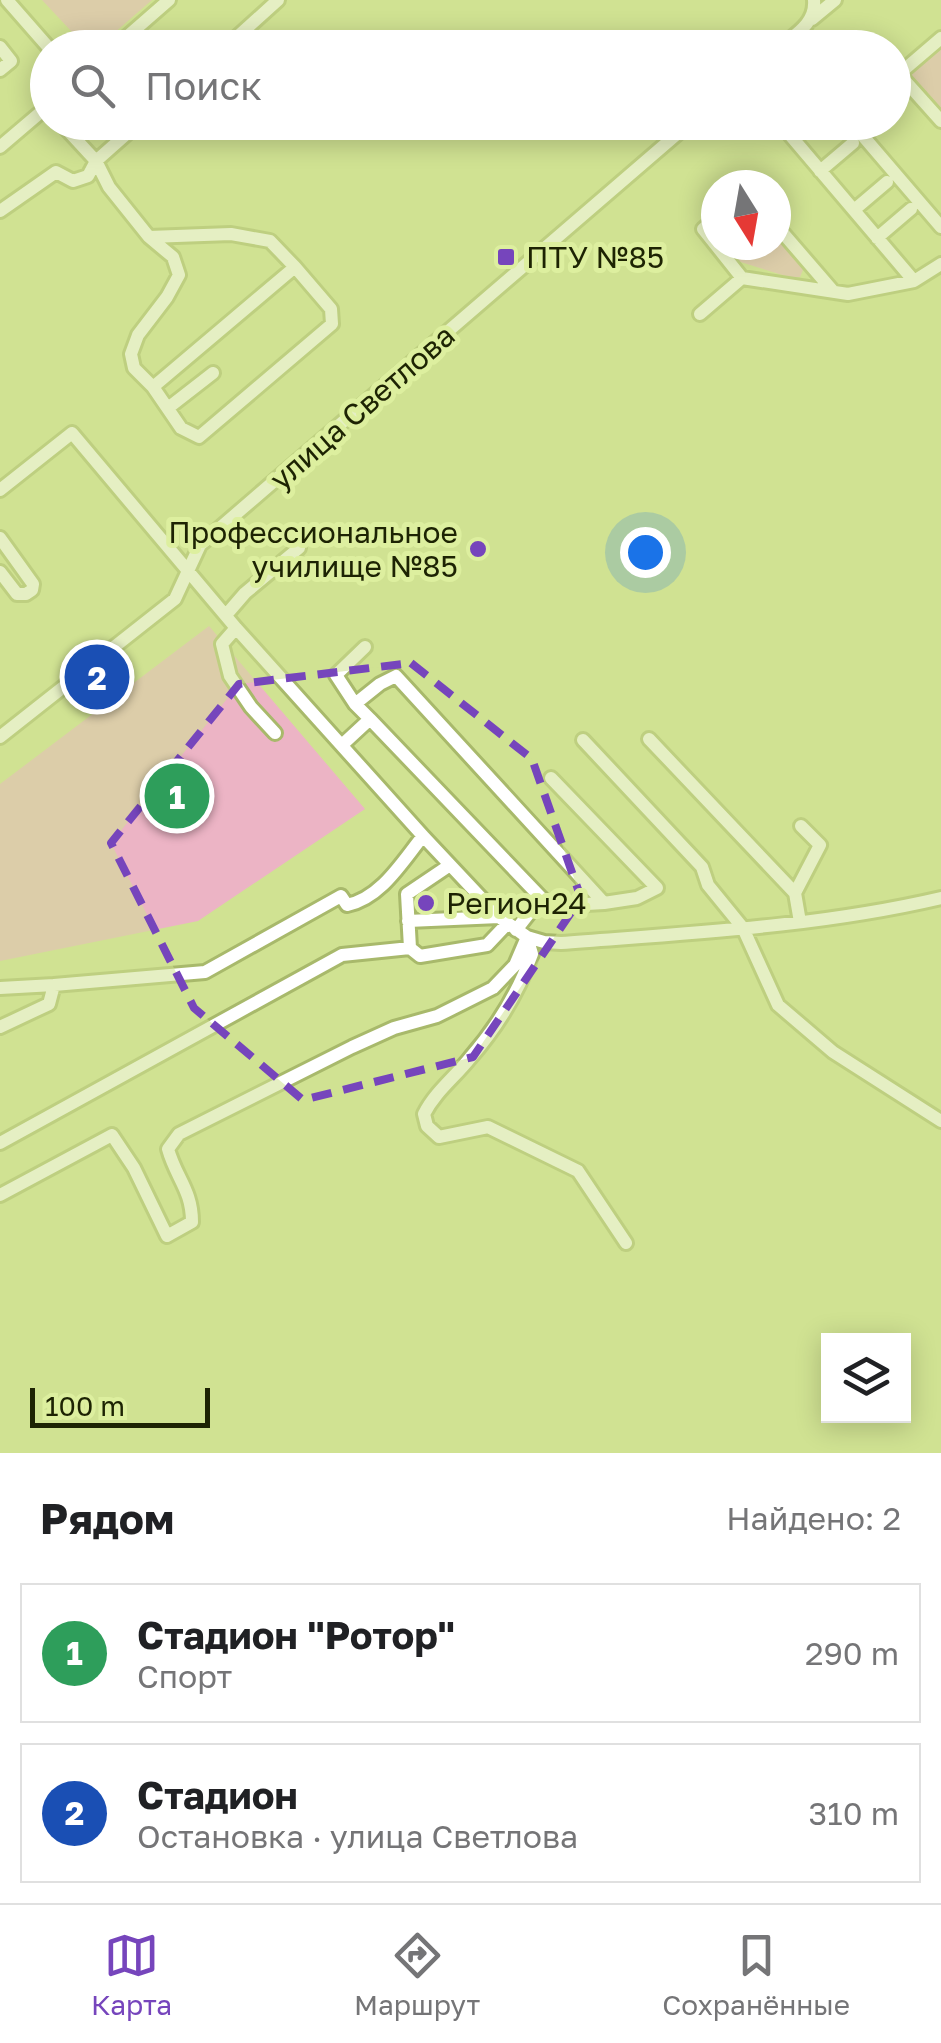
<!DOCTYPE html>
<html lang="ru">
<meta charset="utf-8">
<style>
:root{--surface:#fff;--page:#f6f6f6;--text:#202124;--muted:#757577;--line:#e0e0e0;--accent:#7645bc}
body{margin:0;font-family:"Golos Text",sans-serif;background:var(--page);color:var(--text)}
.controls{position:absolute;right:30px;bottom:30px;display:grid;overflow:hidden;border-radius:0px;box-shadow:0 5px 25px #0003}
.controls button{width:90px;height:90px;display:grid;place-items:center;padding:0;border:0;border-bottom:2px solid var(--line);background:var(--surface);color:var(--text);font:50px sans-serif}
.compass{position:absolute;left:701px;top:170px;width:90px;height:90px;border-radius:50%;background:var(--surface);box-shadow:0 5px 25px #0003;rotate:169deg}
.scale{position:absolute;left:30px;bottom:25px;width:180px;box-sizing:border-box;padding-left:10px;border:5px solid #1d2303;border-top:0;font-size:28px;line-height:35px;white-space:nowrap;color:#1d2303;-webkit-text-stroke:8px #ddef9f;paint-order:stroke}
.you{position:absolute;left:645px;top:552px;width:35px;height:35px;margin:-25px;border:8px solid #fff;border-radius:50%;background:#1a73e8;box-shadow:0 0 0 15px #1a73e833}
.badge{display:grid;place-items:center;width:65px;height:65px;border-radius:50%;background:var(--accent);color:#fff;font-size:32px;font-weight:700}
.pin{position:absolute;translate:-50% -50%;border:5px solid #fff;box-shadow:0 2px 10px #0006}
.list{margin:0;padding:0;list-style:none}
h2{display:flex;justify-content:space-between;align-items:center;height:130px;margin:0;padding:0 40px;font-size:42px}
h2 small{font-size:32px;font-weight:400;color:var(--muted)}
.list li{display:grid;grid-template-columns:65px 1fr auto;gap:30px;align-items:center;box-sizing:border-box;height:140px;margin:0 20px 20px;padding:0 20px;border:2px solid var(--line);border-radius:0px}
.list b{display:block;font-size:38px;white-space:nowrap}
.list p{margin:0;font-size:32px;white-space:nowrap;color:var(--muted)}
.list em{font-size:32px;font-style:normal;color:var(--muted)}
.icon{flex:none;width:55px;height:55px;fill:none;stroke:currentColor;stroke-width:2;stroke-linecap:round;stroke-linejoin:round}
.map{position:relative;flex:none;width:941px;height:1453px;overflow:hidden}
.search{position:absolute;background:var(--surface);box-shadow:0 5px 25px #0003;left:30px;right:30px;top:30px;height:110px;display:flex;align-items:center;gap:25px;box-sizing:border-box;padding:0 35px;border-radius:55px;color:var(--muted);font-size:38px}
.sheet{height:450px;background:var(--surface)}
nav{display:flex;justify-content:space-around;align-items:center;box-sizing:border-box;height:140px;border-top:2px solid var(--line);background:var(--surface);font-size:28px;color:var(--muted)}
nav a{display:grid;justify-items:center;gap:5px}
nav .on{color:var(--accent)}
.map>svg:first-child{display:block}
.green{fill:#ecb4c5}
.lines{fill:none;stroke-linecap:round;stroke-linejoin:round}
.minor-casing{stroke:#a8b96b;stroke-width:18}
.minor{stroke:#fff;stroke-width:12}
.marked{fill:none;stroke:#7645bc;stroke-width:8;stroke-dasharray:20 12;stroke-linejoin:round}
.poi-dot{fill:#7645bc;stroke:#ddef9f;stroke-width:4}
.labels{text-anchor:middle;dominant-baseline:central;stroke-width:10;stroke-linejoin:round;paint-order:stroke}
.poi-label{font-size:30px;fill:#1d2303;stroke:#ddef9f;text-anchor:start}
.street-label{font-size:30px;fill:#1d2303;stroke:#ddef9f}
</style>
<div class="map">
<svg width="941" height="1453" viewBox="0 0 941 1453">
<rect width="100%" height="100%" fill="#d0e292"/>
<path class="green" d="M42,0H152L98,47L87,48Z
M941,42V108L908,71Z
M776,229L805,265L800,277H789L734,260L721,245H776Z
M209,626L365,809L198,921L0,961V784Z"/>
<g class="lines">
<g class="minor-casing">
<path id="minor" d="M7,0L49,48
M812,19L835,0
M941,38L899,74L941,121
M0,47L11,61L0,70
M114,48L169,0
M225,48L278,0
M779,48C796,34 816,23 814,0
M60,122L96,161L109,187L149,237L231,234L270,241L295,267L331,309L332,324L199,437L181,428L153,387L134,368L131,354L138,335L167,297L179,275L173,257L149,237
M779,122L914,281
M851,122L941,227
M0,147L48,106
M820,171L853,143
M854,210L887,182
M0,211L56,172L73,181L88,176L96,161L140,122
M716,218L703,229L742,278
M776,225L832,290
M877,238L911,209
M700,314L742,278L848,294L914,281L941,264
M153,387L295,267
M168,408L213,373
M0,490L72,433L236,628L423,836L499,917L527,937L544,942L561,943C688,933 817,927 941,898
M0,538L33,584L32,590L26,594H17L0,572
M226,615L245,593L299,548
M236,628L222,644L230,676L251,707L275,733
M355,704L380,684L396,676L604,903L534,907L516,930
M370,719L548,905
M0,737L175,599L200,545L691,122
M649,739L795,893L800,922
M583,740L702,867L708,885L743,928L778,1005L833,1052L941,1121
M343,744L370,719L355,704L336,675L365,647
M551,778L657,888L637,898L604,903
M795,893L820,845L801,826
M408,921L499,917
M527,937L532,954C518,993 497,1027 470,1058C455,1077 435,1092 424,1114L427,1126L439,1137L488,1127L578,1171L626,1243
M410,948L407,894L450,865
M0,988L54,985
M0,1027L49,1004L54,985L205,972L341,896L347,905C381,898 402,862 423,836
M0,1143L342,955L410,948L420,956L487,945L507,924
M0,1195L112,1135L134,1168L167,1236L192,1222C192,1190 176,1178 168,1149L179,1134L352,1047L394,1028L437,1016L493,988L515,965L527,937"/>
</g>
<use href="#minor" class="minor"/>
</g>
<path d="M0 0H941V1453H0ZM411,663L532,759L581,898L473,1057L303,1100L194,1008L111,843L239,684Z" fill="#d0e292" fill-opacity=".55" fill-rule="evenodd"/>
<path class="marked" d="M411,663L532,759L581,898L473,1057L303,1100L194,1008L111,843L239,684Z"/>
<g class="poi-dot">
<rect x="496" y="247" width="20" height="20" rx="5"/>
<circle cx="478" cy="549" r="10"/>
<circle cx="426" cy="903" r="10"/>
</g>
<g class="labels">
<g class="poi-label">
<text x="526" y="257">ПТУ №85</text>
<text x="458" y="532" text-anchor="end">Профессиональное<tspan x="458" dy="34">училище №85</tspan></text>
<text x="446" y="903">Регион24</text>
</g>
<g class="street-label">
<text transform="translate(362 407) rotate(-41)">улица Светлова</text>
</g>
</g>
</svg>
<div class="controls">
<button><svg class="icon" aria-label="layers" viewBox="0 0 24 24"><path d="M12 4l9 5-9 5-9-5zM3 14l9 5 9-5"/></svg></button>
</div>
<svg class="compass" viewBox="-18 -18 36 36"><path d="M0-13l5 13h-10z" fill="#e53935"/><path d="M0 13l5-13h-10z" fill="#757577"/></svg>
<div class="scale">100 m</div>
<div class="you"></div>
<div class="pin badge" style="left:177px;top:796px;background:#2e9e5b">1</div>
<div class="pin badge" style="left:97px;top:677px;background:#1a4fb4">2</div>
<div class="search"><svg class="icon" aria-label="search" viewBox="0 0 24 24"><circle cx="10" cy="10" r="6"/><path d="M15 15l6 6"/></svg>Поиск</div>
</div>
<section class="sheet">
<h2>Рядом<small>Найдено: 2</small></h2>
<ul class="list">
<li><span class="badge" style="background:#2e9e5b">1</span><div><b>Стадион &quot;Ротор&quot;</b><p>Спорт</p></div><em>290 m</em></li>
<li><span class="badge" style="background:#1a4fb4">2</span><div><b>Стадион</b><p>Остановка · улица Светлова</p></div><em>310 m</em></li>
</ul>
</section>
<nav>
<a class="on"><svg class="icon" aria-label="map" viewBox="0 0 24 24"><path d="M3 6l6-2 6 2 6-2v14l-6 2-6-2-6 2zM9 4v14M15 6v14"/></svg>Карта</a>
<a><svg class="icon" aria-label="directions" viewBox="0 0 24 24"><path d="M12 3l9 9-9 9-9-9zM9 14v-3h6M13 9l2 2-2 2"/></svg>Маршрут</a>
<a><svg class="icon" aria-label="saved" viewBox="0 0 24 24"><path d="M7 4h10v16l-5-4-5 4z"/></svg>Сохранённые</a>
</nav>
